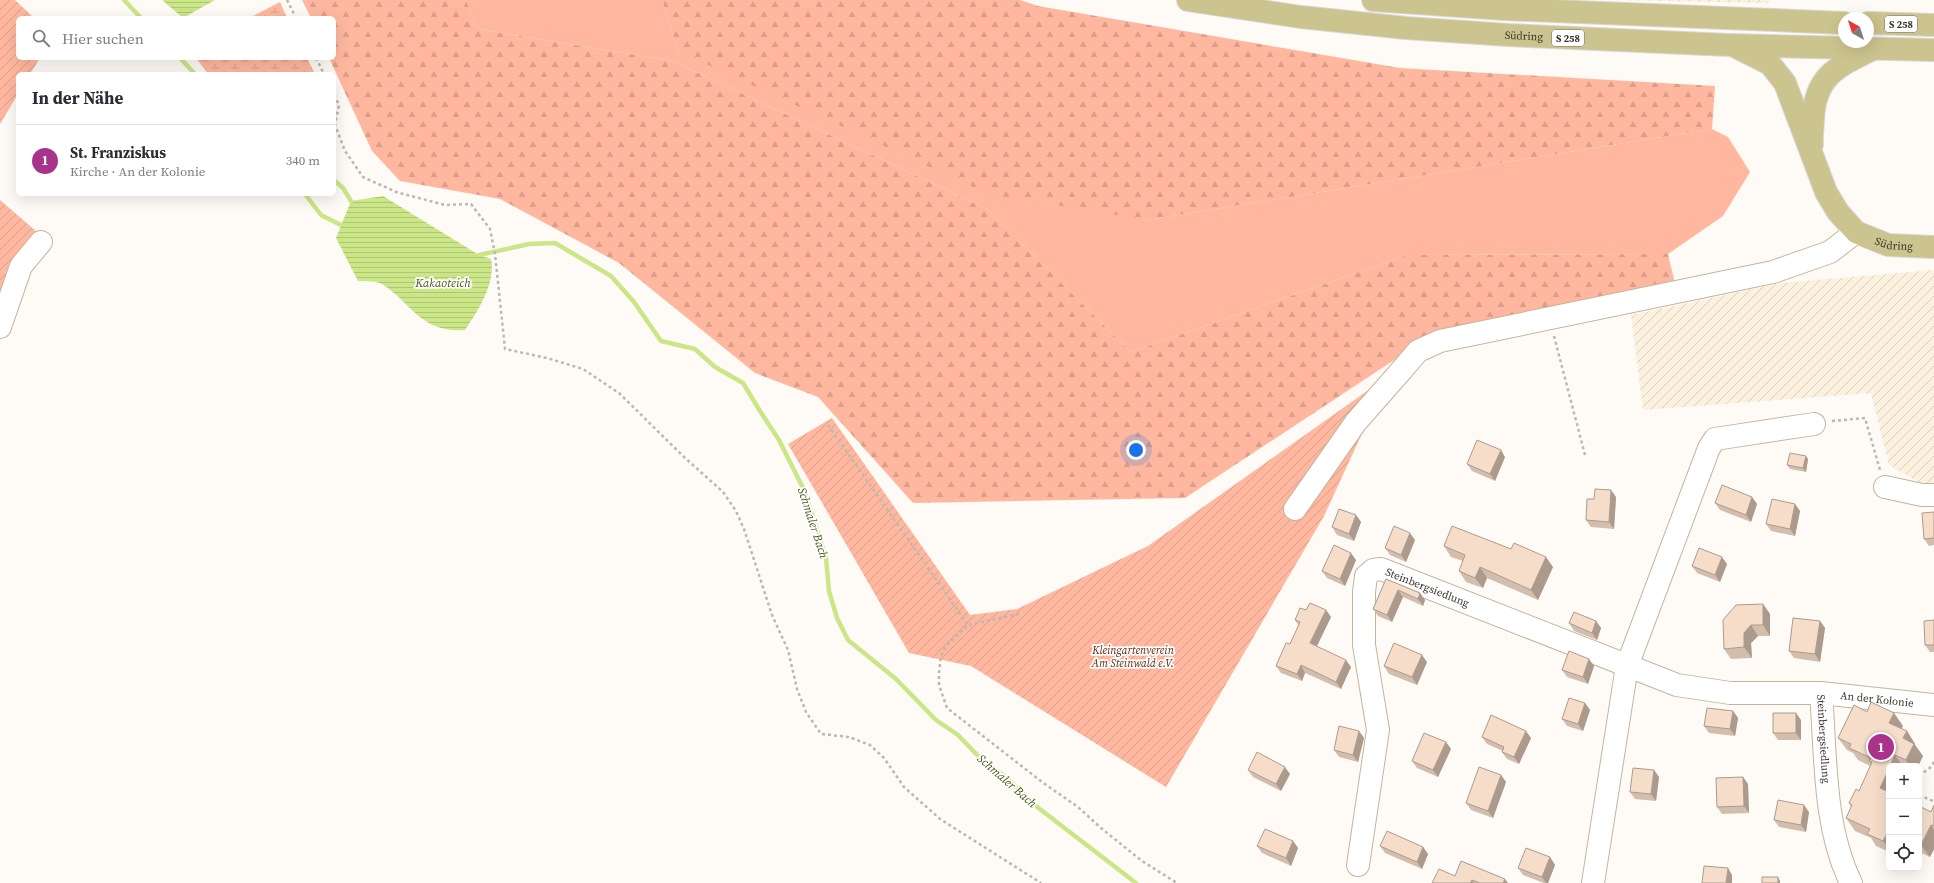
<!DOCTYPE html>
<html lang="de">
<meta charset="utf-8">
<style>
:root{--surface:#fff;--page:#f7f7f7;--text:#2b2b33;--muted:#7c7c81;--line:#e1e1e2;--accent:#a9338b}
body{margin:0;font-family:"Source Serif 4",serif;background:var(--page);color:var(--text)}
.controls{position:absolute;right:12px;bottom:12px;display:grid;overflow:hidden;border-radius:6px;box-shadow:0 4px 16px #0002}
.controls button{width:36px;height:36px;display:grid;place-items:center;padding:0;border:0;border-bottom:1px solid var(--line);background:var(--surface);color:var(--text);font:20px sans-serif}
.compass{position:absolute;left:1838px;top:12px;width:36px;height:36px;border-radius:50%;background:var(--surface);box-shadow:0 4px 16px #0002;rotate:321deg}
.you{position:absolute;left:1136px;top:450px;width:14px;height:14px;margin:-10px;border:3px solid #fff;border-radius:50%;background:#1a73e8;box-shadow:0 0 0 6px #1a73e833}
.badge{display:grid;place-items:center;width:26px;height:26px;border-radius:50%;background:var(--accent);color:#fff;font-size:13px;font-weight:700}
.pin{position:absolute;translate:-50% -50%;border:2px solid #fff;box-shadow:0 1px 4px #0006}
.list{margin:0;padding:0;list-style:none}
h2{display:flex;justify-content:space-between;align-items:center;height:52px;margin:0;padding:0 16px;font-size:17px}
h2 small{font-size:13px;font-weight:400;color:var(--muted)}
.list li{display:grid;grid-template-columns:26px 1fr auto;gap:12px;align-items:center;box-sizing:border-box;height:72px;padding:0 16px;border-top:1px solid var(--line)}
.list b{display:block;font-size:15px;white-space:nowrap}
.list p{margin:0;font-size:13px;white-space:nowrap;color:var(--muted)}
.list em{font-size:13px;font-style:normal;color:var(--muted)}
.icon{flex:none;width:22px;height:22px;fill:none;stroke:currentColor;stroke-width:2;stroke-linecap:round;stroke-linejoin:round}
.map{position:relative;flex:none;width:1934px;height:883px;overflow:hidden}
.search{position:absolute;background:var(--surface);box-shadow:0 4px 16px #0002;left:16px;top:16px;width:320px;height:44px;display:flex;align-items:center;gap:10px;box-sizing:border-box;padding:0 14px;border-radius:6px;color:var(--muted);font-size:15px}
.panel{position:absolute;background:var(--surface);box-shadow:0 4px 16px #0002;left:16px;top:72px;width:320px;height:124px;border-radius:6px}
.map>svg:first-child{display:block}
.industrial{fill:url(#industrial-furrows)}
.grass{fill:#ffb89f}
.forest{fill:url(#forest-firs)}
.wetland{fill:url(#wetland-marsh)}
.garden{fill:url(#garden-furrows)}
.water{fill:url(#water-rules)}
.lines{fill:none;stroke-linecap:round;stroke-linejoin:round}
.stream{stroke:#cbe687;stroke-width:4.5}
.minor-casing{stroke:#c3b59c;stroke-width:24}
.major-casing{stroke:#d8d7d5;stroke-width:24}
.path{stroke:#bbb7b1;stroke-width:2.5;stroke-dasharray:3 3;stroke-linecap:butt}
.minor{stroke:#fff;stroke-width:22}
.major{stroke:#cbc48e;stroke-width:22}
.wall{fill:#d3beae}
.shaded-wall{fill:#ac9b8d}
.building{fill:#f5ddca;stroke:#ac9b8d}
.labels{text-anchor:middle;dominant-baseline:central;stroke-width:3.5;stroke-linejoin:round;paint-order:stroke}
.shield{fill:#fff;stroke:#76726b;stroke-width:1}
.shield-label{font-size:10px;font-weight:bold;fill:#3b352c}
.street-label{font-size:11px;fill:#3b352c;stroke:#fff}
.park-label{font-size:11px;font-style:italic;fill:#61260e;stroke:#fff}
.water-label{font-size:12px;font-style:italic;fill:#485915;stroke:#fff}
</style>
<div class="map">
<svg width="1934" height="883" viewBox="0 0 1934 883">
<defs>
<pattern id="industrial-furrows" width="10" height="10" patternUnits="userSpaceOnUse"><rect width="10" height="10" fill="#fcf1de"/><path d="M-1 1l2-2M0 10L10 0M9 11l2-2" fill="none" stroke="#d9cfbf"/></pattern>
<pattern id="forest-firs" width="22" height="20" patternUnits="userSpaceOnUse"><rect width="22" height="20" fill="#ffb89f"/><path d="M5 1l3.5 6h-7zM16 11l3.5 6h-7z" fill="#db9f89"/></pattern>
<pattern id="wetland-marsh" width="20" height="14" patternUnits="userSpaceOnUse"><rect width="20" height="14" fill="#ffb89f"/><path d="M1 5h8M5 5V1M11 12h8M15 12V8" fill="none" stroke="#db9f89"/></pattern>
<pattern id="garden-furrows" width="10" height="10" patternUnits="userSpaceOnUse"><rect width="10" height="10" fill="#ffb89f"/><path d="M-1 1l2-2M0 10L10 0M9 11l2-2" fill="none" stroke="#db9f89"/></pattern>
<pattern id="water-rules" width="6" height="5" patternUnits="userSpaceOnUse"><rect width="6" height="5" fill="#cbe687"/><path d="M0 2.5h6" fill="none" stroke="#afc675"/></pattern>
</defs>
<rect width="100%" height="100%" fill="#fefbf6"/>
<path class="industrial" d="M1610,0H1768L1769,3Z
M1934,270V487L1929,488L1889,465L1871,393L1643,410L1631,315L1781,283Z"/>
<path class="grass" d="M466,0H662L678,51L1147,220L1712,129L1728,137L1750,172L1723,216L1668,254L1407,255L1131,352L987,209L673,61L478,29Z"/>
<path class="forest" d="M302,0H466L478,29L673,61L987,209L1131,352L1407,255L1668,254L1676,288L1432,335L1185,498L913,503L818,397L755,373L619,263L500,199L400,181L372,151L329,58H334V18H311Z
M662,0H1020L1038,6L1400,68L1715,86L1712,129L1147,220L988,194L678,51Z"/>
<path class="wetland" d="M280,2L287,18H249L251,17Z
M196,58H307L315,74H208Z"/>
<path class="garden" d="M0,0H15L34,18H18V58H40L30,74H18V94L0,124Z
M0,200L37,232L10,261L0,294Z
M1377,384L1366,425L1324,516L1166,787L971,666L909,653L788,444L832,418L970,615L1017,609L1148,546Z"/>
<path class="water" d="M162,0H215L183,18Z
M383,196L479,255L491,259C496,283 478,311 465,330C420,333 413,304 382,284C377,281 365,281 358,281L336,238L351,201Z"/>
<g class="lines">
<path class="stream" d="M124,0L141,18
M180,58L195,74
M334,180L343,188L351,201
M305,194L321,215L341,225
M479,255L529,244L555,243L611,276L634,302L661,341L695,349L715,367L743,383L760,411L779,440L804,490L826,558L829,591L837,618L848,640L896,679L936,720L958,735L981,759L1006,777L1032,803L1136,883"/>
<g class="minor-casing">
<g id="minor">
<path d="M0,327L21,266L41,242"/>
<path d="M1885,487L1922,495H1934"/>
<path d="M1295,509L1356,422L1400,372L1418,351L1440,341L1773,272L1830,252L1856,232"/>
<path id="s1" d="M1821,693C1826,755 1823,826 1851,883"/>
<path id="s2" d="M1358,865L1378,730L1364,645V592L1366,576L1373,570L1381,569L1677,685L1730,693H1821L1934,705"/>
<path d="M1593,883L1627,666L1709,448L1715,439L1814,424"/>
</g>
</g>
<g class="major-casing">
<g id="major">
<path id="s3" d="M1188,0L1301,17L1406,28L1508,35L1729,45L1934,50"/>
<path d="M1373,0L1504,9L1844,23"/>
<path d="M1868,23L1934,25"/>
<path id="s4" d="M1738,48L1770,64L1785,83L1826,192L1838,212L1856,232L1888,245L1934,247"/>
<path d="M1812,144C1811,136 1813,127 1813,119C1815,77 1836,67 1871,50"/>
</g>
</g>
<path class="path" d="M287,0L296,18
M316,58L324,74
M334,95L339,105L335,125L345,151L363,177L396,192L445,205L471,204L490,229L495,254L505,349L547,358L583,369L619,393L684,457L723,492L736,511L744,529L772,615L788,650L797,689L806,712L821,734L849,737L870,745L884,758L904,787L940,819L1041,883
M1554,336L1585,455
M1832,421L1865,418L1880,470
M828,425L968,625
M1019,614L968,625L946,646L941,656L939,673V685L947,708L1042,782L1078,807L1101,828L1142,861L1177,883
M1919,776L1931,767L1934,762
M1919,795L1933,801L1934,799"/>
<use href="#minor" class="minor"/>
<use href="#major" class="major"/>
</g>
<path class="wall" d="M1505,457L1495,481L1472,471L1467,464Z
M1808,459L1806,472L1790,469L1787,465Z
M1616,497L1614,529L1591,527L1586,520L1594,499Z
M1752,497L1757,504L1751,522L1720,510L1715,503Z
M1795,504L1800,511L1795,536L1771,531L1766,524Z
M1934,512V545L1929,546L1924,539Z
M1356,515L1361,522L1354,541L1337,535L1332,527Z
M1415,540L1406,562L1390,555L1385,548Z
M1444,546L1553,567L1538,600L1487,578L1483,588L1466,582L1459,571L1463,561L1451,557Z
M1356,560L1345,586L1327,578L1322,571Z
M1727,564L1720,582L1697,573L1692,566Z
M1386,579L1420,593L1425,600L1423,606L1403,597L1392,622L1378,616L1373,609Z
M1763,604L1770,614V636H1758L1751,643L1752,658L1731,659L1724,649Z
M1306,610H1326L1331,617L1317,646L1351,667L1341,689L1305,673L1302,681L1281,673L1276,666L1290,644L1299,626L1295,620Z
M1934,620V652H1930L1925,645Z
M1596,621L1601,628L1597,640L1574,631L1569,623Z
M1820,621L1825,628L1820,662L1794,658L1789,651Z
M1589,659L1594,666L1588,684L1567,677L1562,670Z
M1427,662L1417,685L1389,674L1384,666Z
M1585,703L1590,710L1583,731L1567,726L1562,719Z
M1733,711L1738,718L1735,736L1709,733L1704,726Z
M1867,712L1903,726L1901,728L1907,731L1915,744V745L1923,756L1918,766H1889V852L1876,846L1871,838L1855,831L1846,818L1851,807L1849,803L1859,791L1870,766L1858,760L1853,753L1847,750L1838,738Z
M1801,720V740H1778L1773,733Z
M1359,731L1364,738L1358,762L1339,757L1334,750Z
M1482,737L1531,738L1519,764L1507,759L1502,752L1503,751L1487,744Z
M1446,742L1451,749L1438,777L1417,768L1412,761Z
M1248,770L1290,774L1281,791L1253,777Z
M1654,770L1659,777L1656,801L1635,799L1630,792Z
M1501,775L1506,782L1493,818L1471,810L1466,803Z
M1743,777L1748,784L1749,813L1722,814L1717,807Z
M1934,805V849L1930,857L1919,852V806L1931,812Z
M1809,812L1806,832L1779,827L1774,820Z
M1293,841L1298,848L1291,866L1262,853L1257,846Z
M1380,846L1423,847L1428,854L1422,869L1385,853Z
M1550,857L1555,865L1548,883H1544L1523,875L1518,868Z
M1455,876L1508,883H1432Z"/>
<path class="shaded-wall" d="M1501,450L1505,457L1495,481L1490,474Z
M1806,456L1808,459L1806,472L1803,468Z
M1611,490L1616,497L1614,529L1609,522Z
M1752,497L1757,504L1751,522L1746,515Z
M1795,504L1800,511L1795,536L1790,529Z
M1356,515L1361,522L1354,541L1349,534Z
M1410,533L1415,540L1406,562L1401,555Z
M1351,553L1356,560L1345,586L1340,579Z
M1546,557L1553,567L1538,600L1531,590Z
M1722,557L1727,564L1720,582L1715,575Z
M1480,567L1487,578L1483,588L1475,578Z
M1398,590L1403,597L1392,622L1387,615Z
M1420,593L1425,600L1423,606L1418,599Z
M1763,604L1770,614V636L1763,625Z
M1326,610L1331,617L1315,650L1310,643Z
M1596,621L1601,628L1597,640L1592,633Z
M1820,621L1825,628L1820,662L1815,654Z
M1751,625L1758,636L1751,643L1752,658L1744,647V633Z
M1422,655L1427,662L1417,685L1412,677Z
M1589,659L1594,666L1588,684L1583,677Z
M1346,660L1351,667L1341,689L1336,682Z
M1301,665L1305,673L1302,681L1297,674Z
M1585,703L1590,710L1583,731L1578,724Z
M1733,711L1738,718L1735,736L1730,729Z
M1796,713L1801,720V740L1796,733Z
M1894,713L1903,726L1898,735L1889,723Z
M1359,731L1364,738L1358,762L1353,755Z
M1526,731L1531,738L1519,764L1514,757Z
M1907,731L1915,744V745L1923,756L1918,766H1910L1906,760L1903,738Z
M1446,742L1451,749L1438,777L1433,770Z
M1895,755L1903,766H1890Z
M1285,767L1290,774L1281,791L1276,784Z
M1889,769V801L1880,788Z
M1654,770L1659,777L1656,801L1651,794Z
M1501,775L1506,782L1493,818L1488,811Z
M1743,777L1748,784L1749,813L1744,806Z
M1804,805L1809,812L1806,832L1801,825Z
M1931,825L1934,830V849L1930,857L1921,845Z
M1889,830V849L1883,841Z
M1293,841L1298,848L1291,866L1286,858Z
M1423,847L1428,854L1422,869L1417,862Z
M1550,857L1555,865L1548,883H1546L1542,877Z
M1728,868L1732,875V883H1726Z
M1778,877L1780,881V883H1778Z
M1505,879L1508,883H1503Z
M1472,880L1474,883H1470Z"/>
<path class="building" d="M1477,440L1501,450L1490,474L1467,464Z
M1790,453L1806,456L1803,468L1787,465Z
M1722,485L1752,497L1746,515L1715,503Z
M1595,489L1611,490L1609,522L1586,520L1587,499H1594Z
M1772,499L1795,504L1790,529L1766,524Z
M1339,509L1356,515L1349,534L1332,527Z
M1934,512V538L1924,539L1922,513Z
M1394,526L1410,533L1401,555L1385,548Z
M1452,526L1511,549L1514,543L1546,557L1531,590L1480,567L1475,578L1459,571L1465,555L1444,546Z
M1334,545L1351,553L1340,579L1322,571Z
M1699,548L1722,557L1715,575L1692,566Z
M1386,579L1420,593L1418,599L1398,590L1387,615L1373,609Z
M1310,603L1326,610L1310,643L1346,660L1336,682L1301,665L1297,674L1276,666L1286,643L1290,644L1300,622L1295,620L1300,608L1306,610Z
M1763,604V625H1751L1744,633V647L1724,649L1723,620L1736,605Z
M1574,612L1596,621L1592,633L1569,623Z
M1793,618L1820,621L1815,654L1789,651Z
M1934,620V645H1925L1924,621Z
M1394,643L1422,655L1412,677L1384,666Z
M1569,651L1589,659L1583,677L1562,670Z
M1569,698L1585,703L1578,724L1562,719Z
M1871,702L1894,713L1889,723L1907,731L1903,738L1914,744L1906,760L1895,755L1890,766H1889V769L1880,788L1889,792V830L1883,841L1867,834L1870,829L1846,818L1852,805L1849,803L1856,789L1859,791L1872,762L1869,761L1871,758L1849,748L1851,744L1838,738L1854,705L1867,712Z
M1707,708L1733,711L1730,729L1704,726Z
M1773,713H1796V733H1773Z
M1491,715L1526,731L1514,757L1502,752L1504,747L1482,737Z
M1339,726L1359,731L1353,755L1334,750Z
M1424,733L1446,742L1433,770L1412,761Z
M1257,752L1285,767L1276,784L1248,770Z
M1479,767L1501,775L1488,811L1466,803Z
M1633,768L1654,770L1651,794L1630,792Z
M1743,777L1744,806L1717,807L1716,778Z
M1778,800L1804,805L1801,825L1774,820Z
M1934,805V826L1931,825L1921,845L1919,843V806L1931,812Z
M1265,829L1293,841L1286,858L1257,846Z
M1387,831L1423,847L1417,862L1380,846Z
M1526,848L1550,857L1542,877L1518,868Z
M1461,861L1505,879L1503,883H1480L1472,880L1470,883H1432L1439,869L1455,876Z
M1704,866L1728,868L1726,883H1702Z
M1762,877H1778V883H1762Z"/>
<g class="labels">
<g class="shield">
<rect x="1885" y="16" width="32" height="16" rx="3"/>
<rect x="1552" y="30" width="32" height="16" rx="3"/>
</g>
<g class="shield-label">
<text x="1901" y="24">S 258</text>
<text x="1568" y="38">S 258</text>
</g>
<g class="street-label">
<text stroke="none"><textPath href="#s3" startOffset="338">Südring</textPath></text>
<text stroke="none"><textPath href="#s4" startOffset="267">Südring</textPath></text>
<text stroke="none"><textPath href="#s2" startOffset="359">Steinbergsiedlung</textPath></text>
<text stroke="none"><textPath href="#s2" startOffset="828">An der Kolonie</textPath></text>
<text stroke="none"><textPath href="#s1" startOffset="46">Steinbergsiedlung</textPath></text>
</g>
<g class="park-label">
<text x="1133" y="650">Kleingartenverein<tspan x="1133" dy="13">Am Steinwald e.V.</tspan></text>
</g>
<g class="water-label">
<text x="443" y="283">Kakaoteich</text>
<text transform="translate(813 523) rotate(72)">Schmaler Bach</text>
<text transform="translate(1007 781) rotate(41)">Schmaler Bach</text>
</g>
</g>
</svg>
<div class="controls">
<button>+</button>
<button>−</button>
<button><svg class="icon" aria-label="locate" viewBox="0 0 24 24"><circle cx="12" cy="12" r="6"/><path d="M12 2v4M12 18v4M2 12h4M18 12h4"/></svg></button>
</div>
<svg class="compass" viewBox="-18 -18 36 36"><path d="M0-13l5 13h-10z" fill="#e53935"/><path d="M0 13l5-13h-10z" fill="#7c7c81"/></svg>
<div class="you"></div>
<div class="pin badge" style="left:1881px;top:747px">1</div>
<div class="search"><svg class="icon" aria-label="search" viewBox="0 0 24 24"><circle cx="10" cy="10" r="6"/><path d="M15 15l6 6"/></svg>Hier suchen</div>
<section class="panel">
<h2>In der Nähe<small></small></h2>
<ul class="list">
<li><span class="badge">1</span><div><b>St. Franziskus</b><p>Kirche · An der Kolonie</p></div><em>340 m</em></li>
</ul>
</section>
</div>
